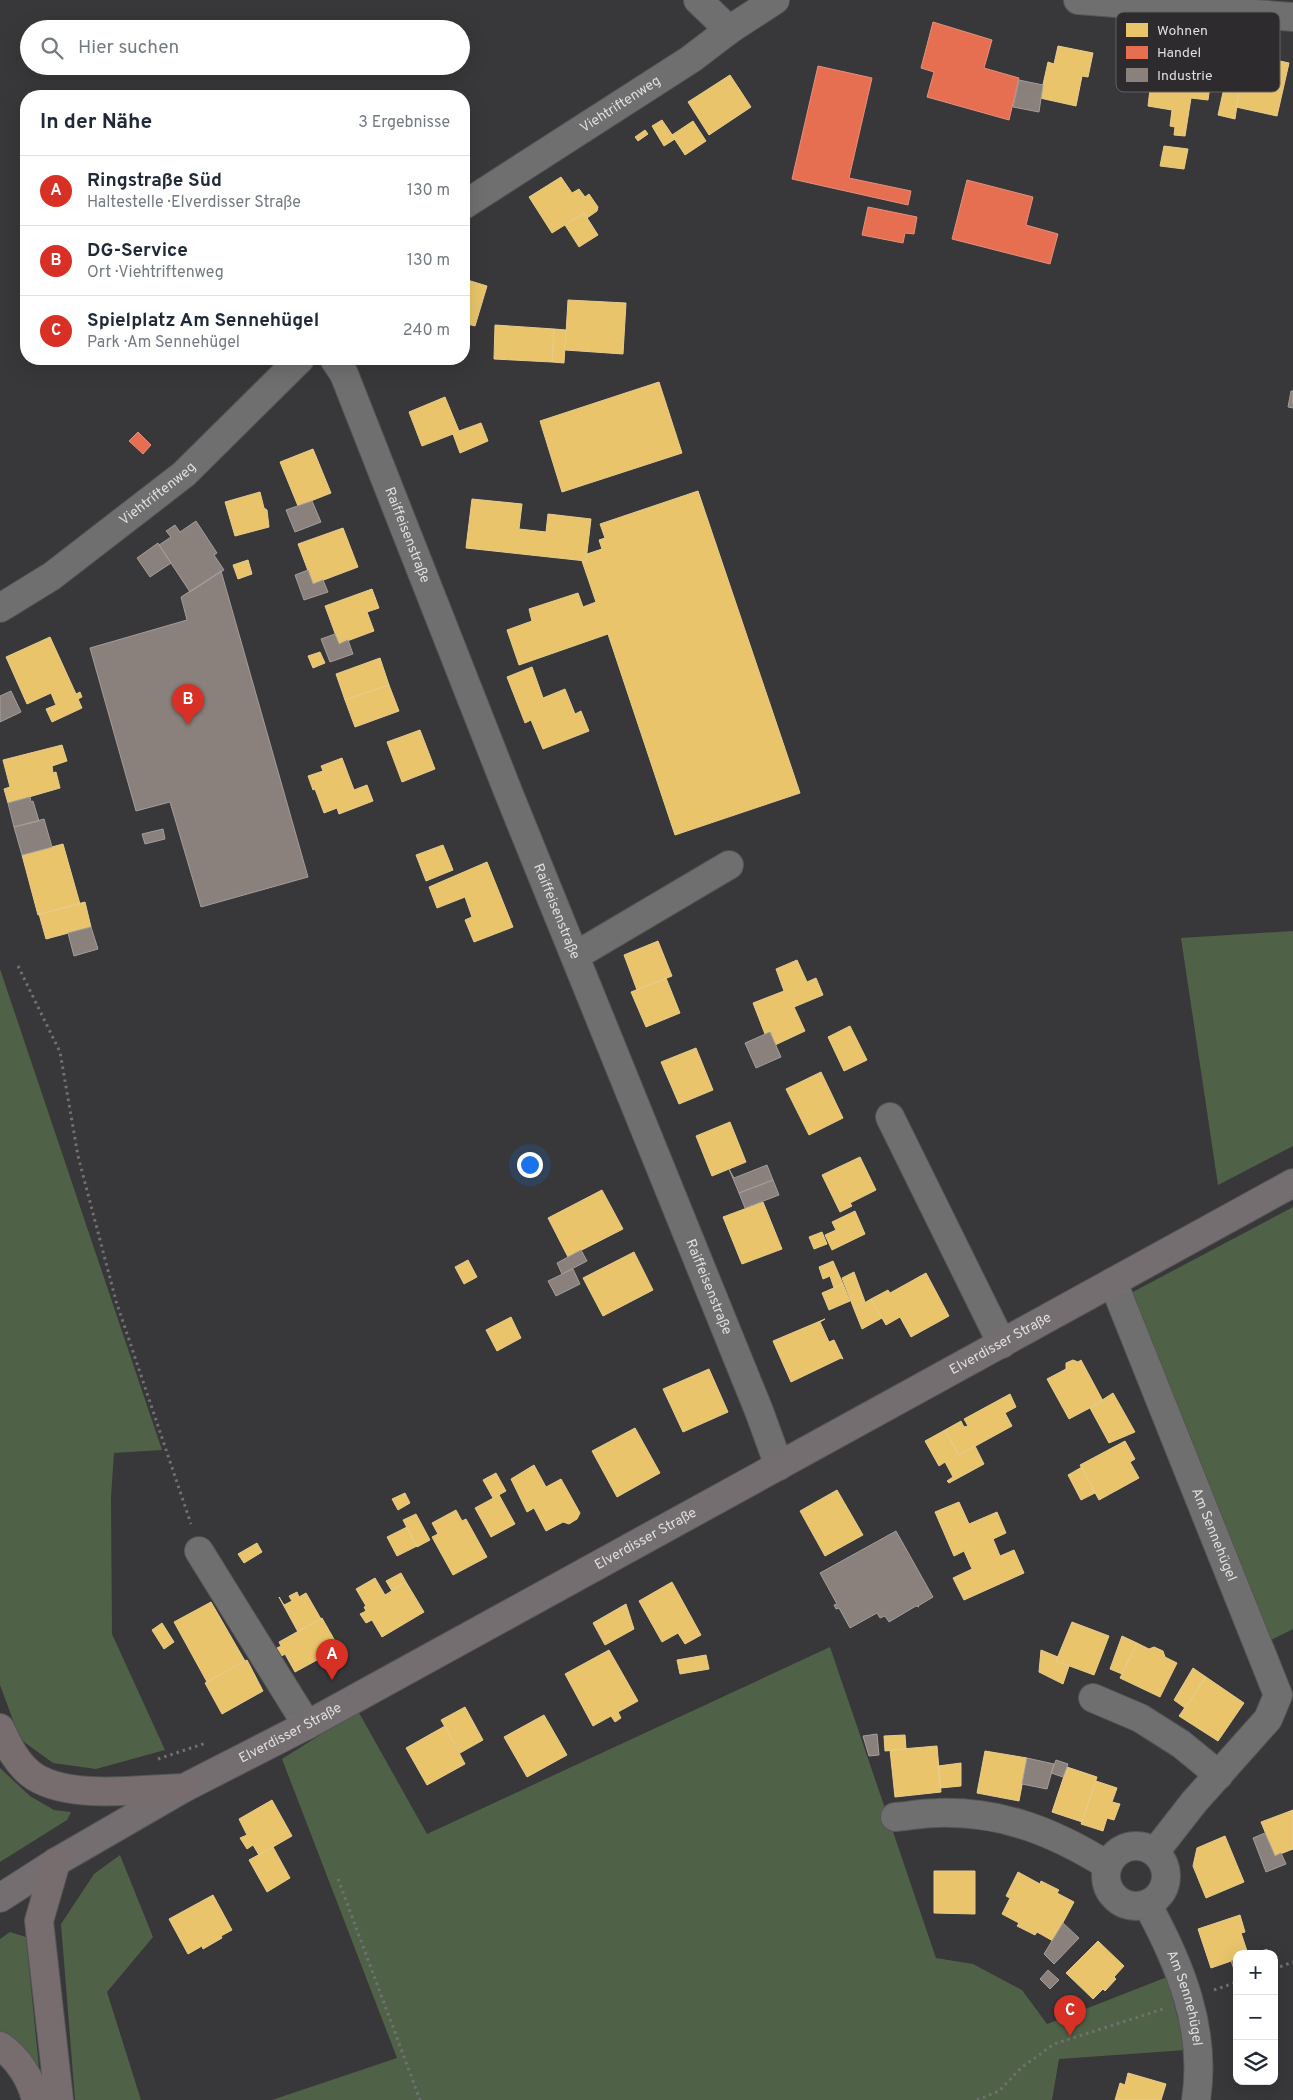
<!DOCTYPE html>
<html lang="de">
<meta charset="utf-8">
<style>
:root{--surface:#fff;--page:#f6f6f7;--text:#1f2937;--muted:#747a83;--line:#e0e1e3;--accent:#d93025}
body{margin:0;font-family:Overpass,sans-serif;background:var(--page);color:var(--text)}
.controls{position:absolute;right:15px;bottom:15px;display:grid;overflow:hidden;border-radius:10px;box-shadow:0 5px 20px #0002}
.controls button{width:45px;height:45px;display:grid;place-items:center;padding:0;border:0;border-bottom:1px solid var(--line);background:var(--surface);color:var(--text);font:25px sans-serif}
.you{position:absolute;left:529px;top:1164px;width:18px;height:18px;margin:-12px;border:4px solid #fff;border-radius:50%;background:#1a73e8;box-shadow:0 0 0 8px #1a73e833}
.badge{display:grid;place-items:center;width:32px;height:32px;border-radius:50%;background:var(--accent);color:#fff;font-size:16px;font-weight:700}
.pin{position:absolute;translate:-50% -41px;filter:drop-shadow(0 1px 2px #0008)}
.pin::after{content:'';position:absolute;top:26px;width:18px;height:15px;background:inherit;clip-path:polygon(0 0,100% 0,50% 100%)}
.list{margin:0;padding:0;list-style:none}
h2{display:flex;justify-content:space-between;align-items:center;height:65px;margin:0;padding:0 20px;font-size:21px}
h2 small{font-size:16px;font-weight:400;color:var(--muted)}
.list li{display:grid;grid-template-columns:32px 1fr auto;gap:15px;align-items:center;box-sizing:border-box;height:70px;padding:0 20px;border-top:1px solid var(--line)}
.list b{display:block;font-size:19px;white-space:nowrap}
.list p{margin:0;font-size:16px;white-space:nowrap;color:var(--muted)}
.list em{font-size:16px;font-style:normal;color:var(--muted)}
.icon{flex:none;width:28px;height:28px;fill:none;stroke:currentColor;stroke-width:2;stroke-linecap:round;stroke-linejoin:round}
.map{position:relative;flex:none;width:1293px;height:2100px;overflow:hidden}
.search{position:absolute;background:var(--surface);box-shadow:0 5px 20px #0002;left:20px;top:20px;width:450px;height:55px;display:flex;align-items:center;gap:12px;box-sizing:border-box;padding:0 18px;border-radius:28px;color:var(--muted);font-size:19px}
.panel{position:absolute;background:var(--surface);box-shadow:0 5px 20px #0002;left:20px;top:90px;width:450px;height:275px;border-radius:20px}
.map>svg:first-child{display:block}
.green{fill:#4f6147}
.homes{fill:#e9c46a;stroke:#e6cc8d}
.shops{fill:#e76f51;stroke:#e5907c}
.industry{fill:#8a817c;stroke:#a49d9a}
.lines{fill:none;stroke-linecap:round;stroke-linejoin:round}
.minor-casing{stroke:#555456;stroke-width:30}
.major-casing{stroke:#555456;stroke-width:30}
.highway-casing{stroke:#555456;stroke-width:30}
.path{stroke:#727172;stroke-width:3;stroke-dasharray:2.5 4;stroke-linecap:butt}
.minor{stroke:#706f70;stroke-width:28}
.major{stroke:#746e70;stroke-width:28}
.highway{stroke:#776d6f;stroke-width:28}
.labels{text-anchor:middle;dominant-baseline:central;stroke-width:5;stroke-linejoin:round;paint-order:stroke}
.street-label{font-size:14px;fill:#dfdee0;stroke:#2e2b2f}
.key{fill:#2e2b2f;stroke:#636164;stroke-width:1}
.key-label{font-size:14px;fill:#dfdee0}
</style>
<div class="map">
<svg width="1293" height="2100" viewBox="0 0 1293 2100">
<rect width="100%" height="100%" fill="#383739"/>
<path class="green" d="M1293,931V1146L1218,1185L1181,938Z
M0,969L162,1450L114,1453L111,1497L112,1634L165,1750L96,1769L53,1763L20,1739L0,1685Z
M1293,1207V1629L1267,1642L1129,1294Z
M830,1647L936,1958L973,1964L1022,1990L1047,2024L1167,1977L1186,2050L1059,2059L1052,2100H272L397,2058L282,1759L358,1711L427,1834Z
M0,1768L30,1796L54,1810L71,1812L67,1820L0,1862Z
M120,1855L153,1937L107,1992L141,2100H75L61,1924L94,1874Z
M10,1932L26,1937L39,2068L34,2069L0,2034V1939Z"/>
<path class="homes" d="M1058,46L1093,53L1088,77L1082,76L1076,106L1040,98L1048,62L1054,64Z
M1196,48L1215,50L1208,100L1191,98L1185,136L1174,135L1175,127L1170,126L1172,110L1148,106L1154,57L1194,62Z
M1248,54L1289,63L1277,116L1236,107Z
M730,75L751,107L709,135L688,102Z
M1224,88L1239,92L1235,119L1218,115Z
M662,120L675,139L664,146L652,126Z
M693,121L706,141L685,155L672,135Z
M645,130L648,134L638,141L635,137Z
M1164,146L1188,149L1184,169L1160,166Z
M561,177L572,193L579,189L585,197L589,194L598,207L597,211L587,218L584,213L552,233L529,197Z
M584,213L598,235L579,247L565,225Z
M464,279L487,286L475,326L464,323Z
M568,300L626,303L623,354L565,350Z
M495,325L554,329L552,362L494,359Z
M554,329L566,330L564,363L552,362Z
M659,382L682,453L562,492L540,421Z
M445,397L459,431L481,423L488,441L460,453L453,434L422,446L409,412Z
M313,449L331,493L298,506L280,462Z
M698,491L800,793L675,835L608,634L519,665L507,630L532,621L529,609L578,593L583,607L596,602L582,561H586L587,554L602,549L599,540L605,538L600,524Z
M260,492L264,508L267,510L269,527L235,536L225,502Z
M472,499L522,504L519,529L546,532L548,514L591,519L586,561L466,548Z
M343,528L358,567L313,584L298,544Z
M248,560L252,574L238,579L233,565Z
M372,589L379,608L367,612L374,631L339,644L325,606Z
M50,637L76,694L80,692L82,697L78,699L82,708L52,722L46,709L56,705L51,693L27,704L6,657Z
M320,652L325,663L313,668L308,656Z
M380,658L389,685L345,700L336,674Z
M532,667L543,698L565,689L575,714L581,711L589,731L543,749L531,720L525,723L507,677Z
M389,685L399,711L355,727L345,700Z
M420,730L435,769L402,782L387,742Z
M62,745L67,761L52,766L53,773L56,772L60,788L8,803L4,789L10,787L3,760Z
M342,758L354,790L367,785L373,801L339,814L337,808L324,813L315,789L313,790L308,776L323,771L321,766Z
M63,844L80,904L38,915L22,855Z
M443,845L453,870L426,881L416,855Z
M487,862L513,927L474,942L465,920L472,917L465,897L437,908L429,887Z
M85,902L91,927L46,939L39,914Z
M658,941L672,976L637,990L624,955Z
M797,960L807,982L816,978L823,995L794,1007L805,1031L775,1045L770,1032L765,1034L753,1003L784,991L776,969Z
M666,978L680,1013L646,1027L631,992Z
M850,1026L867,1060L844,1071L828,1037Z
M696,1048L713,1090L679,1104L661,1062Z
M821,1072L843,1118L809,1135L786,1089Z
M730,1122L746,1162L712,1176L696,1136Z
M860,1157L876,1190L850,1203L852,1206L840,1212L822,1175Z
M602,1190L623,1229L568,1257L548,1218Z
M763,1202L782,1249L742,1264L723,1217Z
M855,1211L865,1234L832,1250L825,1235L836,1230L832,1222Z
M822,1232L827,1244L814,1249L809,1237Z
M634,1252L653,1290L603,1316L583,1278Z
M468,1260L477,1277L464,1284L455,1267Z
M833,1261L843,1284L834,1288L830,1276L823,1279L819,1267Z
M854,1272L865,1302L854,1309L842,1278Z
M926,1273L949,1316L911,1337L900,1317L886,1325L871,1299L888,1290L890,1293Z
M843,1284L850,1301L829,1310L822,1293Z
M871,1299L882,1318L862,1329L854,1309Z
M511,1317L521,1338L497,1351L486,1330Z
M825,1319L820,1322L829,1342L834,1340L843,1359L841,1358L791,1382L773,1341Z
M1073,1360L1078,1362L1081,1360L1103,1401L1069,1419L1047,1379L1066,1369V1363Z
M709,1369L728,1412L683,1432L663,1389Z
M1113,1393L1135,1432L1109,1443L1090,1408Z
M1010,1394L1016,1407L1005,1413L1012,1426L959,1455L945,1430L961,1421L964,1427L968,1426L964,1419Z
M635,1428L660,1473L617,1497L592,1451Z
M945,1430L959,1455L975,1446L984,1464L949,1483L947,1481L953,1477L945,1462L939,1466L925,1441Z
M1125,1441L1135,1459L1130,1462L1139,1478L1099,1500L1080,1465Z
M534,1465L546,1487L561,1479L580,1513L577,1519L569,1524L563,1522L546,1531L534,1508L527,1512L511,1479Z
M1082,1467L1095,1493L1081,1500L1068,1475Z
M496,1473L506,1491L493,1498L483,1480Z
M837,1490L863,1535L825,1556L800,1511Z
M405,1493L410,1503L398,1510L392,1499Z
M499,1495L515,1524L491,1537L475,1508Z
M959,1502L969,1524L997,1512L1006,1533L993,1539L1000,1556L1014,1550L1024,1573L964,1600L953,1578L972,1569L964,1551L954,1556L935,1512Z
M456,1510L462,1521L466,1519L487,1557L453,1575L432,1537L438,1534L432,1523Z
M416,1514L430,1540L417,1547L403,1520Z
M407,1527L417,1546L397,1556L387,1537Z
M257,1543L262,1552L244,1563L238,1554Z
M401,1573L406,1582L392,1591L386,1581Z
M375,1578L385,1595L406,1582L424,1612L382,1637L372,1620L366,1623L360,1614L366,1611L364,1607L366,1606L356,1589Z
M672,1582L701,1635L685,1644L678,1633L662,1642L639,1601Z
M297,1592L299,1597L306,1593L321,1619L298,1632L279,1597L284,1605L292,1601L289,1596Z
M211,1602L245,1661L207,1682L174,1622Z
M626,1604L634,1629L605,1645L593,1623Z
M322,1618L339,1648L295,1672L285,1654L280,1657L275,1649L281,1646L279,1642Z
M1072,1622L1109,1636L1094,1675L1056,1661Z
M162,1623L174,1642L164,1649L152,1630Z
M1122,1636L1137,1643L1122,1674L1110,1669Z
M1137,1643L1149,1649L1154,1647L1163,1651L1165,1657L1177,1663L1160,1697L1120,1678Z
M609,1650L638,1701L618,1712L621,1718L615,1722L611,1716L593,1726L565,1674Z
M1041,1650L1058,1657L1056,1661L1069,1666L1063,1684L1039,1672Z
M706,1655L709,1669L680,1674L677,1660Z
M247,1660L263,1691L222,1714L205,1683Z
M1193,1668L1206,1677L1185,1708L1174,1700Z
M1206,1677L1244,1703L1218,1741L1179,1716Z
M465,1707L483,1740L460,1753L441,1720Z
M544,1715L567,1755L527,1777L504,1737Z
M445,1726L465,1764L427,1785L406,1748Z
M905,1735L906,1749L885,1751L884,1736Z
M937,1746L941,1792L895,1797L890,1750Z
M985,1751L1027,1758L1019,1801L977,1793Z
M961,1763V1786L940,1788L938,1766Z
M1067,1767L1097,1777L1082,1822L1052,1812Z
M1096,1781L1117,1788L1112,1802L1120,1804L1114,1820L1107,1818L1103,1831L1081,1824Z
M272,1800L292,1836L259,1855L253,1845L247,1849L240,1838L247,1835L239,1819Z
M1293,1810V1849L1275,1856L1261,1822Z
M1225,1836L1244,1882L1206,1898L1193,1866L1197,1848Z
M273,1847L290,1878L267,1892L249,1860Z
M934,1871H975V1914L934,1913Z
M1018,1872L1040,1884L1041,1881L1059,1890L1057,1893L1074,1902L1053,1941L1037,1932L1035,1935L1017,1926L1019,1923L1002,1914L1010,1898L1006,1896Z
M213,1895L232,1930L221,1936L222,1938L203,1949L202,1946L188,1954L169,1919Z
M1240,1915L1245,1932L1241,1933L1248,1954H1237V1959L1211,1968L1198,1929Z
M1098,1941L1124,1966L1114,1977L1116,1979L1105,1991L1103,1989L1093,1999L1066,1973Z
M1128,2073L1166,2084L1161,2100H1115L1120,2083L1125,2085Z"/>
<path class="shops" d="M933,22L992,40L984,68L1019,78L1009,120L927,97L934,72L921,68Z
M818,66L872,78L849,178L911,191L908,205L792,179Z
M967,180L1033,197L1026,225L1058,234L1050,264L952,239Z
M868,207L917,217L914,234L905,233L903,243L862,235Z
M138,432L151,445L143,454L129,441Z"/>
<path class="industry" d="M1019,80L1043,85L1039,112L1013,107Z
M1291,391H1293V408L1288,407Z
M312,501L321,522L295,532L286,510Z
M196,521L217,553L214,555L224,570L190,592L159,545L171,537L166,531L175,525L180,532Z
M158,543L171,563L150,577L137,558Z
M308,570L313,584L323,580L328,592L304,600L295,575Z
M221,571L308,877L201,907L170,802L136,811L90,648L187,620L181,597Z
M335,634L339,644L348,640L353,654L330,662L321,639Z
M11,691L21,712L0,722V696Z
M30,797L31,802L33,801L39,821L14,827L8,803Z
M44,819L52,847L22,855L14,827Z
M163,829L165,839L145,844L142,834Z
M91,927L98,949L74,956L68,933Z
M770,1032L781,1057L756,1068L745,1043Z
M767,1165L773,1180L739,1193L729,1169L734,1178Z
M773,1180L779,1195L745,1208L739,1193Z
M581,1250L587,1261L562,1274L557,1263Z
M573,1269L580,1284L556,1296L548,1281Z
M896,1531L933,1597L918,1606L919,1607L916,1606L889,1622L885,1616L880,1618L877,1613L850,1628L839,1608L836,1609L834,1605L837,1604L820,1573Z
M877,1734L879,1755L869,1756L863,1736Z
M1027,1758L1054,1764L1047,1789L1022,1784Z
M1056,1760L1068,1764L1063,1777L1051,1773Z
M1265,1833L1275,1856L1281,1853L1286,1864L1266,1872L1253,1838Z
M1063,1923L1079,1938L1054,1964L1044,1954Z
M1267,1949L1269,1954H1253Z
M1237,1959V1975H1236L1231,1961Z
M1048,1970L1059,1980L1050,1989L1040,1979Z"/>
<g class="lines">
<g class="minor-casing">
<g id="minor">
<path d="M698,0L729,30"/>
<path d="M1078,0L1293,17"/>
<path id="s1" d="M464,205L691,59L729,30L775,0"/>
<path id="s2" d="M334,359L344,374L507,789L759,1411L779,1466"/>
<path id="s3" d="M0,608L52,576L184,474L300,359"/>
<path d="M575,956L729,865"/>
<path d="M890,1117L1002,1344"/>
<path id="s4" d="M1113,1282L1278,1695L1268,1719L1194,1802L1155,1852"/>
<path d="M199,1551L307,1725"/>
<path d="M1093,1698L1140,1718L1181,1744L1219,1775"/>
<path d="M895,1817C909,1816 923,1813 937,1813C1002,1811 1054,1832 1107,1865"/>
<circle cx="1136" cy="1876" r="30"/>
<path id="s5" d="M1147,1904C1180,1964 1207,2030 1196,2100"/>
</g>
</g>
<g class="major-casing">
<g id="major">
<path id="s6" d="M0,1898L56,1862L184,1788L307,1725L1293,1183"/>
</g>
</g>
<g class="highway-casing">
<path id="highway" d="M0,1728C8,1746 18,1766 35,1777C73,1800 140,1789 184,1788
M56,1862L39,1921L59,2100
M0,2046C18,2058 31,2079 36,2100"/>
</g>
<path class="path" d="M18,966L60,1052L78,1156L116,1301L191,1524
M158,1759L206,1743
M338,1879L420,2100
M1274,1969L1293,1962
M1214,1990L1237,1982
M977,2100L999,2091L1021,2068L1054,2044L1163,2009"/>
<use href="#minor" class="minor"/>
<use href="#major" class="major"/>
<use href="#highway" class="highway"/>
</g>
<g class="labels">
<g class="street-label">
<text stroke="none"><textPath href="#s1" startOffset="186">Viehtriftenweg</textPath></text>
<text stroke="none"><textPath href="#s3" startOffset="195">Viehtriftenweg</textPath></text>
<text stroke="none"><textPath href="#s2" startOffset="191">Raiffeisenstraße</textPath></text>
<text stroke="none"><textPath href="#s2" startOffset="596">Raiffeisenstraße</textPath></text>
<text stroke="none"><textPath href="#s2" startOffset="1001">Raiffeisenstraße</textPath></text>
<text stroke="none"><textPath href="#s6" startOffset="1144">Elverdisser Straße</textPath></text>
<text stroke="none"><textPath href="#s4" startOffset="272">Am Sennehügel</textPath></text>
<text stroke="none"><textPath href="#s6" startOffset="739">Elverdisser Straße</textPath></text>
<text stroke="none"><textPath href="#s6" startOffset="334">Elverdisser Straße</textPath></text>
<text stroke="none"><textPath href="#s5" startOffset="102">Am Sennehügel</textPath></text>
</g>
</g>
<rect x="1116" y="12" width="164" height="80" rx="8" class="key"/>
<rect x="1126" y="23" width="22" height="14" fill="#e9c46a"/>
<rect x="1126" y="46" width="22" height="13" fill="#e76f51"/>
<rect x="1126" y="68" width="22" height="14" fill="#8a817c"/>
<g class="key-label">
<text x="1157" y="35">Wohnen</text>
<text x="1157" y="57">Handel</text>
<text x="1157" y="80">Industrie</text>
</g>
</svg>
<div class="controls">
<button>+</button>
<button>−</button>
<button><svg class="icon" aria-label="layers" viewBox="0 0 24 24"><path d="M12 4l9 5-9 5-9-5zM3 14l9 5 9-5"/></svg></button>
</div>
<div class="you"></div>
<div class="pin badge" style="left:332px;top:1680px">A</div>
<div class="pin badge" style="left:188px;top:725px">B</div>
<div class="pin badge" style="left:1070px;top:2036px">C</div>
<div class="search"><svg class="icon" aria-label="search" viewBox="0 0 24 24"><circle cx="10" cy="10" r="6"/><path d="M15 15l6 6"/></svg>Hier suchen</div>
<section class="panel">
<h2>In der Nähe<small>3 Ergebnisse</small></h2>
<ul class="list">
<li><span class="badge">A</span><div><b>Ringstraße Süd</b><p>Haltestelle · Elverdisser Straße</p></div><em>130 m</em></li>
<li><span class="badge">B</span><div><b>DG-Service</b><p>Ort · Viehtriftenweg</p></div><em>130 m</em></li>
<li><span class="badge">C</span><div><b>Spielplatz Am Sennehügel</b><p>Park · Am Sennehügel</p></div><em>240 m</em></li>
</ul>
</section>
</div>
